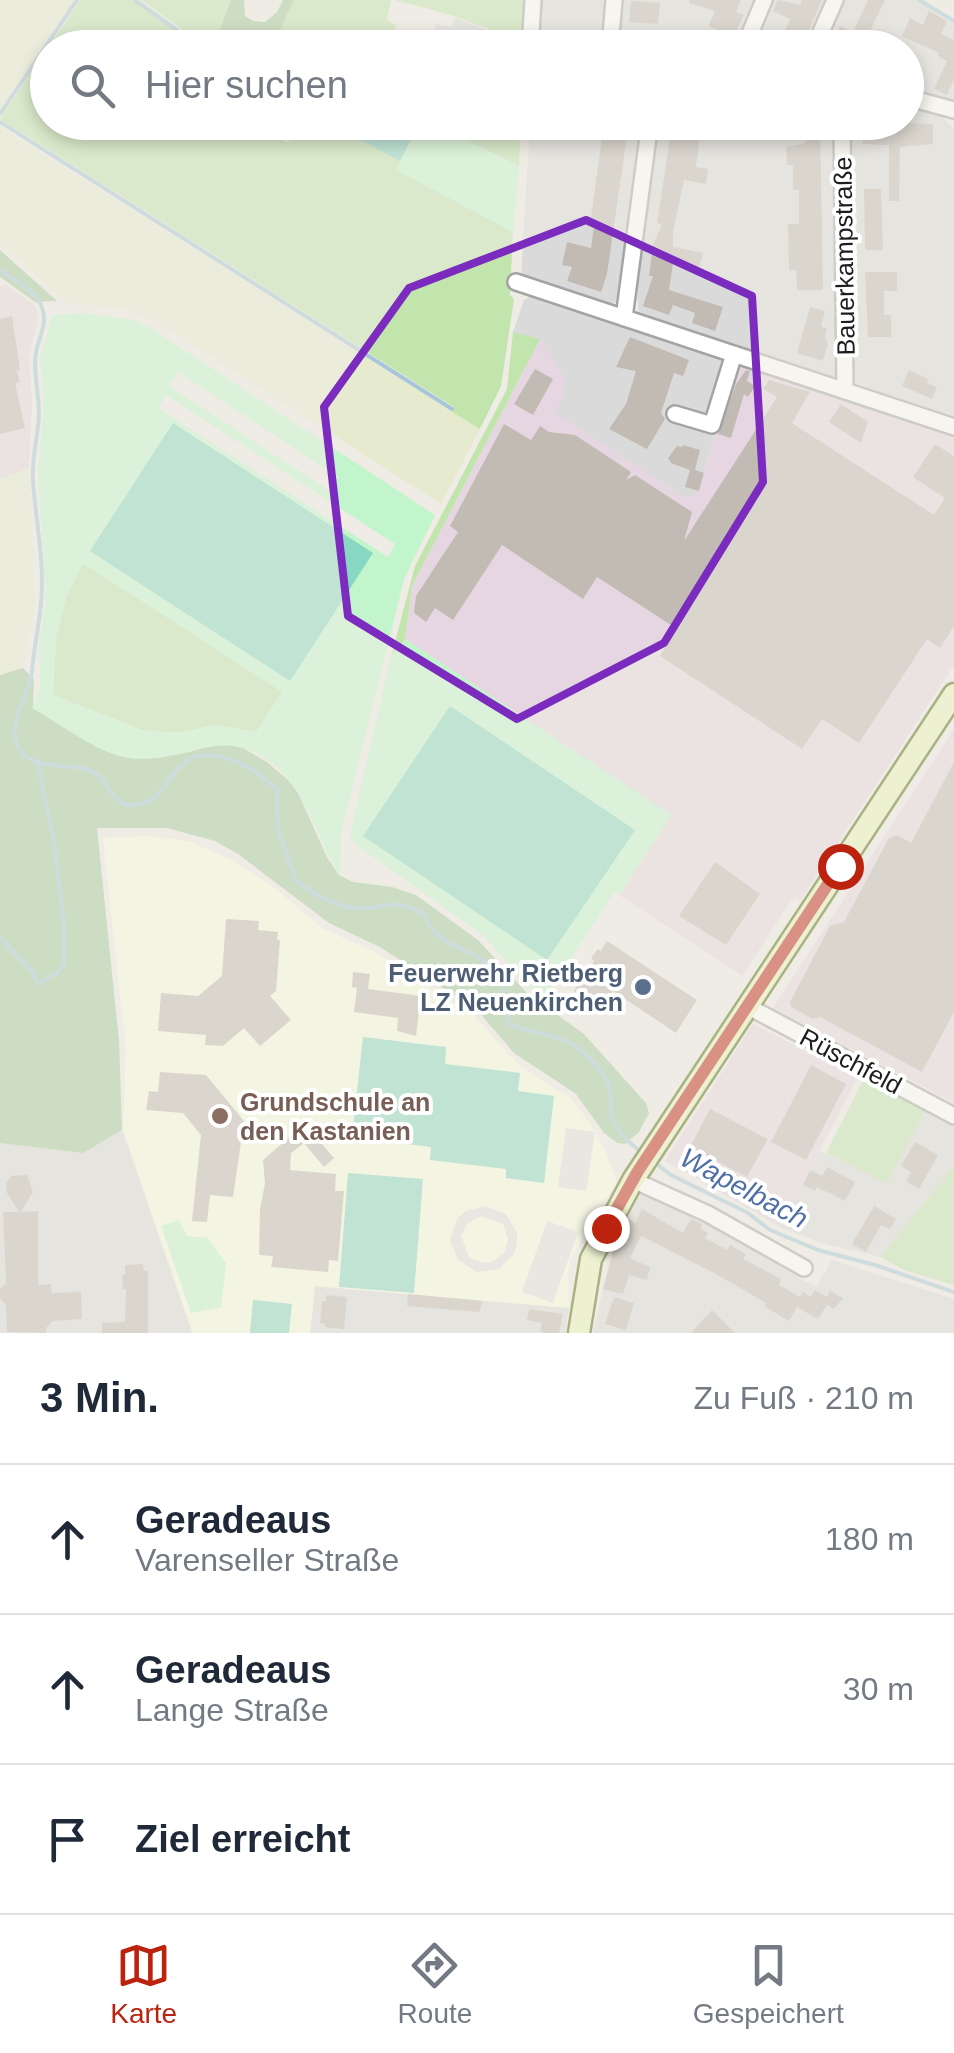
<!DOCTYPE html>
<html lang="de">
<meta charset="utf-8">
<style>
:root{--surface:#fff;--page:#f6f6f7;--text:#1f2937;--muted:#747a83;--line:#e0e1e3;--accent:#bc230e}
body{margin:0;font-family:Helvetica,sans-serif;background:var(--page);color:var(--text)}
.stop{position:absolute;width:30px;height:30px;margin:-22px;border:8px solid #bc230e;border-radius:50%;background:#fff}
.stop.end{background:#bc230e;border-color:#fff;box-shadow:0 2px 10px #0008}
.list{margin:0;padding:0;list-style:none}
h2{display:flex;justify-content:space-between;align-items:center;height:130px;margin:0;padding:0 40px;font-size:42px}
h2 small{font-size:32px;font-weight:400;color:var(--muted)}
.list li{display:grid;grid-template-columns:65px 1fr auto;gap:30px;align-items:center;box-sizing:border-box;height:150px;padding:0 40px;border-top:2px solid var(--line)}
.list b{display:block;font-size:38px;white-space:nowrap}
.list p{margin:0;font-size:32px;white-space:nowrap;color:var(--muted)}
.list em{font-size:32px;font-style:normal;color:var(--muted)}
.icon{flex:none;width:55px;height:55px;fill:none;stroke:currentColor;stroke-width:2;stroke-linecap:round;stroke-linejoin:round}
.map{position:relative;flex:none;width:954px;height:1333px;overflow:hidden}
.search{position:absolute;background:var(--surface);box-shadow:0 5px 15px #0003;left:30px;right:30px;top:30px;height:110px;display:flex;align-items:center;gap:25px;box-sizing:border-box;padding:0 35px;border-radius:55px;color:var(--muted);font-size:38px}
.sheet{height:580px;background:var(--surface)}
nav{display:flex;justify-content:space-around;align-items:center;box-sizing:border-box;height:140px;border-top:2px solid var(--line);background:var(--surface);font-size:28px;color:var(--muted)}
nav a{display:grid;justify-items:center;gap:5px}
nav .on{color:var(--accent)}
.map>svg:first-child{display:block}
.residential{fill:#dbdada}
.industrial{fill:#e6d6e1}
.education{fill:#f9fcde}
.farmland{fill:#e6ebd0}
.grass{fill:#c2e4ad}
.forest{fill:#a4ca9b}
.park{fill:#c3f5cd;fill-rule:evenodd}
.pitch{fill:#87d7c2}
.parking{fill:#e1e1e1;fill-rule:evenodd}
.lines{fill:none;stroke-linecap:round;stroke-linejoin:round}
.stream{stroke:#a7c7d8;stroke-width:4}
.building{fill:#c2bbb4}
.minor-casing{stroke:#a4a4a4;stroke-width:20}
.secondary-casing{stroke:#566c0d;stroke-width:25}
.minor{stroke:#fff;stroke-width:15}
.secondary{stroke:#ebf5bb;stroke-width:20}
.route{stroke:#bc230e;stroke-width:12}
.marked{fill:none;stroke:#7b2cbf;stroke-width:8;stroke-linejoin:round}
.service-dot{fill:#5c6f8a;stroke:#fff;stroke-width:4}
.education-dot{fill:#8d6e63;stroke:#fff;stroke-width:4}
.labels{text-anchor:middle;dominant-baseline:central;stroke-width:8;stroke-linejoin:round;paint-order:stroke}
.street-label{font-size:25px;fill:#1d1d1d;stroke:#fff}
.service-label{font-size:25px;font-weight:bold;fill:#4e5e75;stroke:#fff;text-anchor:end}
.education-label{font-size:25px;font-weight:bold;fill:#785e54;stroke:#fff;text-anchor:start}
.water-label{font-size:28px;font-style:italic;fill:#5171a6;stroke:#fff}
</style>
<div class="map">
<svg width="954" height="1333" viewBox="0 0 954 1333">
<rect width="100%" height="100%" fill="#eeece4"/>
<path class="residential" d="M538,0H915L954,24V101L907,88L906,48H685L544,42L536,34Z
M454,17L524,45V48H432L436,24L452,27Z
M907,107L942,116L954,129V421L855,383L851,378V181L847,177V123L906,122Z
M530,123H642L616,302L609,306L521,277Z
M659,123H836L837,174L834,180L840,375L837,378L639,316L636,279Z
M533,295L742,364L730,382L698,493L689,500L553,412L513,332L524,300Z
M925,1112L954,1127V1166L880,1257L821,1243L780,1227L820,1151L886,1182Z
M122,1130L192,1333H0V1143L82,1153Z
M639,1194L661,1196L781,1262L779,1266L816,1287L832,1260L954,1299V1333H593L612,1250Z
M314,1286L569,1308L565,1333H311Z"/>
<path class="industrial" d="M5,284L35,305L39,317L29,356L32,403L29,468L0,479V286Z
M540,339L566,380L562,401L554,412L689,500L699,491L730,382L742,364L954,437V665L800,901L796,898L790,902L742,976L619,895L671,815L405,639L412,586Z
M954,729V1103L773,1008Z
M753,1024L858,1077L780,1227L665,1161Z"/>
<path class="education" d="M150,836L191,842L234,861L275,888L322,928L377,953L473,1015L522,1068L572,1099L598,1135L617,1181L572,1256L568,1271L569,1308L315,1286L310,1333H193L123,1129L126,1050L103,838Z"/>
<path class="farmland" d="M0,0H74L0,110Z
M0,127L480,429L441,504L157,322L126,309L65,302L0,243Z
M29,468L35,605L23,668L0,675V479Z"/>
<path class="grass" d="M80,0H132L199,47L48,48Z
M141,0H231L213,48L207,47Z
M294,0H391L387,20L396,25L391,47L281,48L273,44Z
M395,0H527L525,43L454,16Z
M47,48L48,122L258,123L288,143L302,123H328L400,161L397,170L513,232L510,295L514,299L501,386L480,429L452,412L454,407L0,119Z
M431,123H521L519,166Z
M513,332L540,339L412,586L405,639L391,657L415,566L507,389Z
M83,563L283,692L256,732L214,725L179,733L142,730L53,695L56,640L66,598Z
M864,1079L925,1112L886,1183L826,1153Z
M954,1166V1285L904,1270L880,1257Z"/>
<path class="forest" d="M231,0H244L245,16L253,21L265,22L277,12L283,0H294L274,43L281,47H213Z
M0,250L57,301L35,302L0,277Z
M23,668L34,679L33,708L146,758L185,753L222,743L243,748L267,762L288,780L298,793L327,857L339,875L353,882L392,887L416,895L478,940L527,993L584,1034L646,1103L649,1113L639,1132L625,1144L617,1143L604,1133L576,1094L514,1053L477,1010L380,947L329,923L238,854L215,841L167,828H97L119,1041L122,1130L83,1153L0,1143V675Z"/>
<path class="park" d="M419,122L431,123L519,166L513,232L396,170Z
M85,313L134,320L152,329L435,515L404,579L341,834L340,875C320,845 311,806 288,779C230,713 193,766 129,758C100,755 59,723 32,708L40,689L39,643L46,601L38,474L44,400L40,359L52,315ZM178,372L338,477L330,491L169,386ZM166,395L395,544L388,557L158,408ZM83,563L282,692L256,732L214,725L179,733L142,730L53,695L56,640L66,598Z
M405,639L671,815L619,895L614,892L545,998L533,991L483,935L355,844L350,835L391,657Z
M179,1220L187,1236L208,1238L226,1264L221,1307L191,1313L161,1226Z"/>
<path class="pitch" d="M328,123L419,122V123L400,161Z
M173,423L373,553L290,681L90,551Z
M450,706L635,830L547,960L363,836Z
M363,1037L446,1047L445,1064L520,1073L518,1091L554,1096L544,1183L506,1178V1169L430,1160L431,1147L352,1137Z
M348,1173L423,1179L414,1293L339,1287Z
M253,1300L292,1304L289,1333H250Z"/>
<path class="parking" d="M566,1128L595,1132L586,1191L558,1187Z
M486,1206L506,1214L517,1233V1244L514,1254L499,1269L477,1272L458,1260L450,1240L457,1219L465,1211ZM482,1216L503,1224L508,1239L504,1253L491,1262L484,1263L469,1257L461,1236L468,1223Z
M547,1221L578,1232L553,1303L522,1292Z"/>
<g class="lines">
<path class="stream" d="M135,0L202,48
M919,0L954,21
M0,114L77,0
M0,122L452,409
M0,270C15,282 38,290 43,311C48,327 34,345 35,362C35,380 39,397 39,415C38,437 31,460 33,482C36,522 45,564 41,603C39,626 34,648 32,671C30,698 0,729 23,754C41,770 68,763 89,770C109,776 109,806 133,805C176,804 167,734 234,761C252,769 263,776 277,790L278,829L296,881C313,893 332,906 354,908C387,911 386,895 424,914C443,967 505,932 508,1023C529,1034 555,1033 574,1045C586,1054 605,1072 609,1086C613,1096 609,1108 612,1118C616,1132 631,1144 642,1153
M0,938L31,970L39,984L59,971L64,964V925L54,842L37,761
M654,1162L671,1175L748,1213L770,1230L818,1250L875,1265L954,1292"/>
</g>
<path class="building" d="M689,0H741L736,12L744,15L734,37L708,26L715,11L689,3Z
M778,0L800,5L802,0H822L801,48L780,42L790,19L773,11Z
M868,0H885L871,29L876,31L871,42L862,37L857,48H830L840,26L853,32Z
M631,1L660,3L658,24L629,22Z
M929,11L947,21L941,34L954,40V79L947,95L934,89L947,61L938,56L939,53L902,36L910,18L923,25Z
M604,122H629L607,274L601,292L567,281L572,267L562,265L567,242L591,248L595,219L591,218Z
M808,122H820L823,290H797L796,270H789L788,224H799V190H793V165H787L786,147L806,143Z
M862,122L933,124V144L900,147L899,201H889V145L863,144Z
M671,132L700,136L696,167L708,169L706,184L684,180L673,232V247L703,253L699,269L673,264L669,290L723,307L715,331L692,323L695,313L673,305L669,315L643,306L653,276H649L653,245L662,224L657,223Z
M864,189H881L883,250H865Z
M865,272H897V291H884V315H891V337H868Z
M810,307L825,311L821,327L827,328L825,336L828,344L823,361L797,353Z
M12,316L20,370L17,371L20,382L15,383L25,428L0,434V319Z
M630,337L689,360L683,376L674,373L661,413L665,419L647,449L609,429L626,404L636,371L616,367Z
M535,369L553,379L533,415L514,404Z
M746,370L750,371L747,381L755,386L748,397L744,394L731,438L718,434L736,384Z
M909,370L928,379L927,383L937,387L932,399L902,386Z
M769,380L810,392L792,423L934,515L945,498L913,477L935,444L954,456V626L940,648L927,639L859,743L822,719L802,749L660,656L677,629L597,577L583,599L502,545L453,620L435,608L426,622L414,613L416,596L458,532L450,526L504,424L531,440L540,426L549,432L575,435L631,472L626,480L635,475L692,512L684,541L777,397L763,389Z
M841,404L868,422L861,443L829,422Z
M683,445L700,450L695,470L704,473L699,491L685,487L690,470L671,463L668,458L677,446L682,447Z
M954,762V1012L922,1072L820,1017L813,1019L791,1007L790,1002L830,926L844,922L889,838L897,835L911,843Z
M715,862L760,894L726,945L679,916Z
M226,919L259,921L258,930L278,932L277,940H280L276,991L270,996L291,1020L260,1046L244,1028L223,1046L205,1045L206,1035L158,1031L161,993L198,996L222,976Z
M607,941L697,1000L676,1033L613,991L602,1009L574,991L594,961L591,958L598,949L601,951Z
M353,972L370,974L368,989L421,996L416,1036L397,1031L398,1018L354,1012L357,988L352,987Z
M811,1065L846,1084L806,1160L771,1142Z
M160,1072L206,1075L244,1121L233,1197L210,1195L207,1222L192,1221L201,1135L183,1113L146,1110L149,1091L158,1092Z
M710,1109L768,1139L747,1177L690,1147Z
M305,1124L334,1158L324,1167L304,1143L291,1153L290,1170L336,1174L335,1191H344L338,1261L329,1260L328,1272L271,1267L273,1256L259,1255L260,1209L265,1183L263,1160Z
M915,1142L938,1155L919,1189L906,1181L911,1172L901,1166Z
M827,1167L855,1182L845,1201L817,1187L815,1191L803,1185L810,1170L822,1176Z
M27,1175L33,1192L21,1212L38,1211V1285L51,1284L52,1293L81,1292L82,1319L53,1321L46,1328V1333L7,1332L6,1305L0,1299V1289L6,1283L3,1212H19L7,1193L6,1184L11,1176Z
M874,1206L896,1219L890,1229L881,1225L866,1252L852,1244Z
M642,1209L683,1233L691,1219L702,1224L700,1228L708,1233L705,1238L727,1250L730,1245L746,1254L743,1259L781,1279L779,1285L800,1297L803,1292L811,1297L815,1290L827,1297L830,1291L843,1298L834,1309L827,1305L818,1319L797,1307L789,1321L764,1306L766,1303L716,1274L641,1236L630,1258L650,1267L647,1280L629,1275L623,1294L603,1289L615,1246L629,1219L635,1223Z
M143,1264L144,1271H148V1333H102V1323L125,1322L126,1289H123L122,1275H125V1265Z
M408,1294L482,1301L480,1312L407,1306Z
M326,1295L347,1297L344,1329L325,1327V1324L320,1323L322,1301H326Z
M614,1297L634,1303L626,1330L605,1324Z
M529,1309L563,1314L559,1333H544L540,1331L542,1323L527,1320Z
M712,1310L735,1333H691Z"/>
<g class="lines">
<g class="minor-casing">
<path id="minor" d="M530,48L533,0
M610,48L614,0
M744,48L764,0
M814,48L835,0
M906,97L954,110
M842,122L845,389
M526,123V122
M516,282L954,427
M624,318L650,122
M675,414L712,425L734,354
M747,1006L954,1116
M633,1180L708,1214L804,1268"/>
</g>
<g class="secondary-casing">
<path id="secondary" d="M579,1333L591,1259L633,1180L954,694"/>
</g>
<use href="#minor" class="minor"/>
<use href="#secondary" class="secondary"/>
</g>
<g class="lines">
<path class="route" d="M606,1228L638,1171L840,866"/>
</g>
<path d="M0 0H954V1333H0ZM586,220L752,296L763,482L664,643L517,719L348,616L324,407L409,288Z" fill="#eeece4" fill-opacity=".55" fill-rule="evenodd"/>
<path class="marked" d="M586,220L752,296L763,482L664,643L517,719L348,616L324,407L409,288Z"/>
<circle class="service-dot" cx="643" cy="987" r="10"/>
<circle class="education-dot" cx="220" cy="1116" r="10"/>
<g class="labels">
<g class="street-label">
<text transform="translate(844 256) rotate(-91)">Bauerkampstraße</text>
<text transform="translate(851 1061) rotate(28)">Rüschfeld</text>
</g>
<g class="service-label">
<text x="623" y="973">Feuerwehr Rietberg<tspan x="623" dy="29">LZ Neuenkirchen</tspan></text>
</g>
<g class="education-label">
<text x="240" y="1102">Grundschule an<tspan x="240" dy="29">den Kastanien</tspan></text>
</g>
<g class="water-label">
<text transform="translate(744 1188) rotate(28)">Wapelbach</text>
</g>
</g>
</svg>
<div class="stop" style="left:840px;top:866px"></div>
<div class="stop end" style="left:606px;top:1228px"></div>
<div class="search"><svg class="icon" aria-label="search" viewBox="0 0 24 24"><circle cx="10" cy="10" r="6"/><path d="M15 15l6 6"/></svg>Hier suchen</div>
</div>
<section class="sheet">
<h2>3 Min.<small>Zu Fuß · 210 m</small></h2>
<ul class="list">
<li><svg class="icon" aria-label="ahead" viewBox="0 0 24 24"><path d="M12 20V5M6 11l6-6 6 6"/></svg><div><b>Geradeaus</b><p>Varenseller Straße</p></div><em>180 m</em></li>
<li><svg class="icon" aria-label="ahead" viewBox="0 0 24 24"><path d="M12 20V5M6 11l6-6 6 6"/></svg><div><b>Geradeaus</b><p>Lange Straße</p></div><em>30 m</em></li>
<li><svg class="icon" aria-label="arrive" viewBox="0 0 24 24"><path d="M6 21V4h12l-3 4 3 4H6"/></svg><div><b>Ziel erreicht</b></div></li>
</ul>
</section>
<nav>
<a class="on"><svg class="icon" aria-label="map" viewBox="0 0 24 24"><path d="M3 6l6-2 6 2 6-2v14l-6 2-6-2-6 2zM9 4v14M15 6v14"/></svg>Karte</a>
<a><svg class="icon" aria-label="directions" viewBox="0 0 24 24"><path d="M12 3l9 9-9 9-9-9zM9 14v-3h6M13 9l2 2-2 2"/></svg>Route</a>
<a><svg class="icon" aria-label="saved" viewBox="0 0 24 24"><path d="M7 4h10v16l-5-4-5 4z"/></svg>Gespeichert</a>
</nav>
